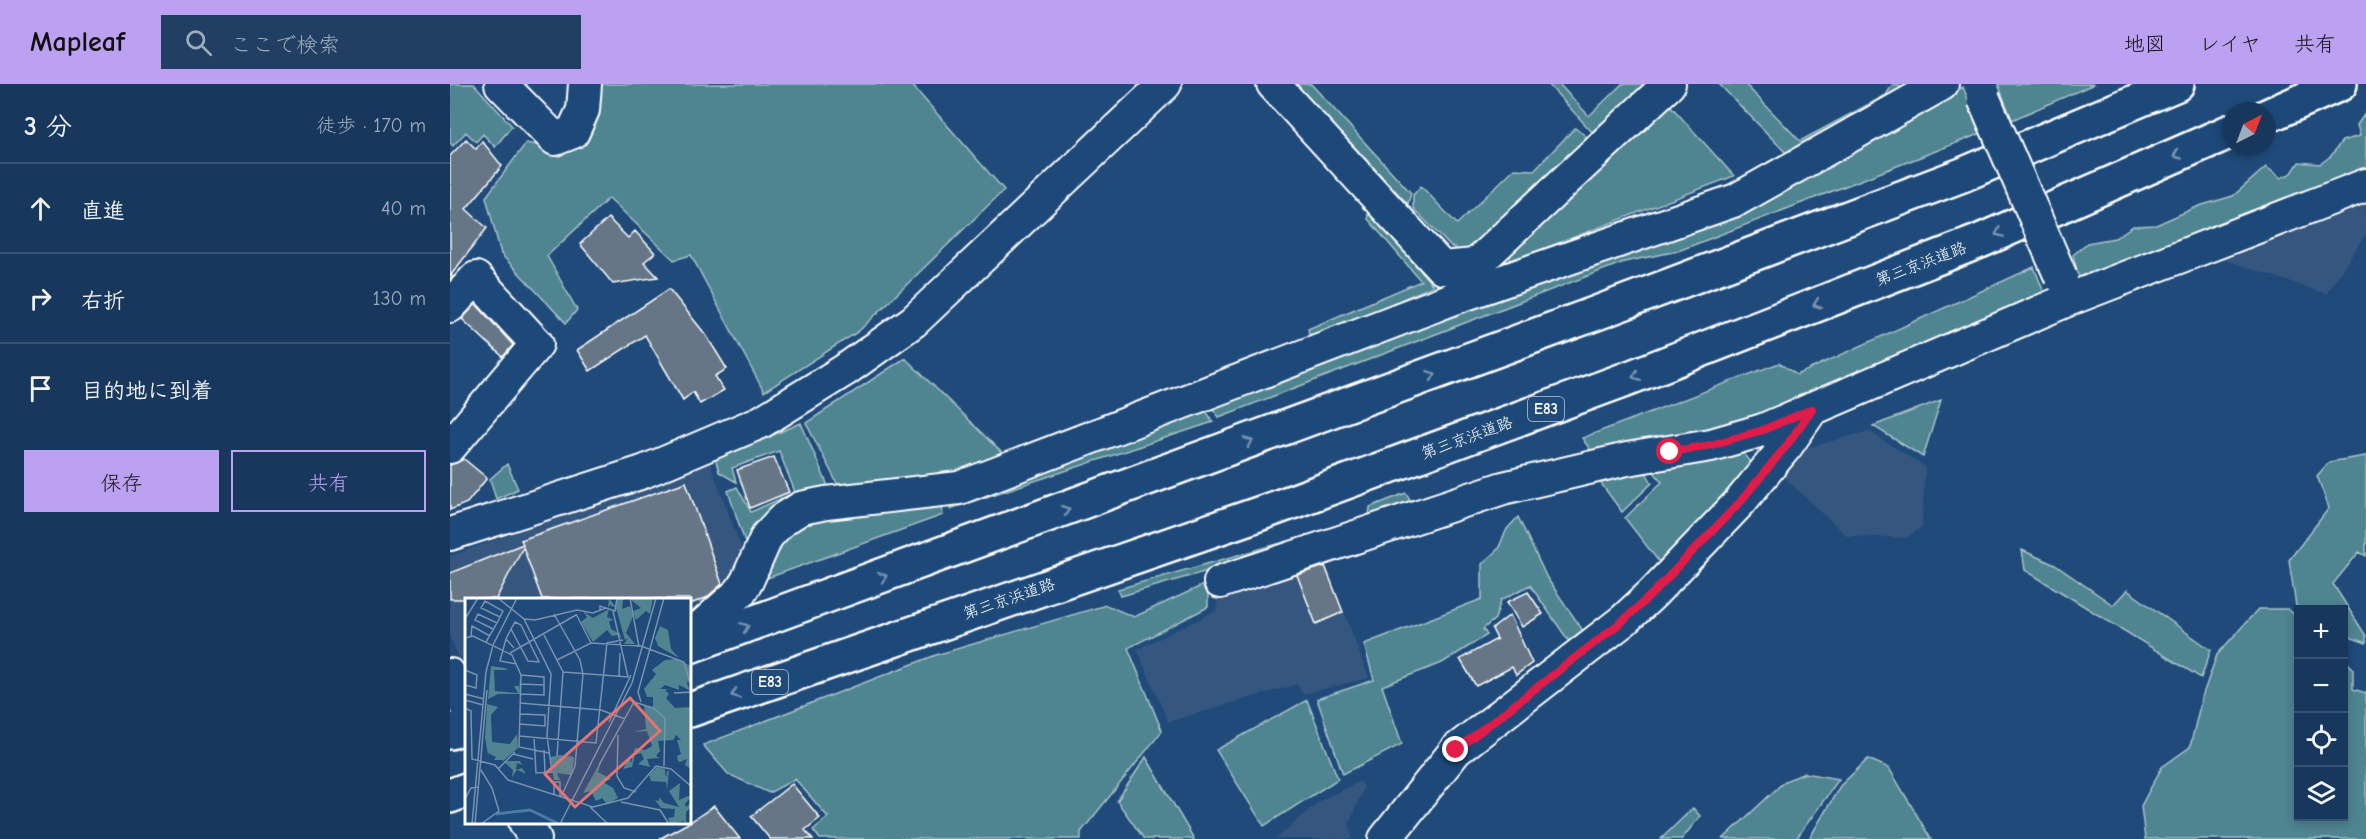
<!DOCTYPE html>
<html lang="ja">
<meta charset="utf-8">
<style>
:root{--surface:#17385c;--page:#203f62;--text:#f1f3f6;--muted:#9eacbb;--line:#365272;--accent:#bca0f2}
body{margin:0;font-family:"Comic Neue","Klee One",sans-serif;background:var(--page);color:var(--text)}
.controls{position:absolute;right:18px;bottom:18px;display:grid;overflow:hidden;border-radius:0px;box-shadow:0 3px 9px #0003}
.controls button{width:54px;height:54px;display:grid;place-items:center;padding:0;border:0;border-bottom:2px solid var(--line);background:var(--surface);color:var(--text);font:30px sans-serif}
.compass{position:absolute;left:1772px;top:18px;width:54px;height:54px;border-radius:50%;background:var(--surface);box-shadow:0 3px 9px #0003;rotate:42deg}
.stop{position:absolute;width:18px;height:18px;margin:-14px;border:4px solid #e11d48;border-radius:50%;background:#fff}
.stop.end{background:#e11d48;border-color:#fff;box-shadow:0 2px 6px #0008}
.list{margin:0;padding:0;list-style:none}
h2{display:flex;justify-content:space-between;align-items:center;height:78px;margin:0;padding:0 24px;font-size:26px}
h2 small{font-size:20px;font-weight:400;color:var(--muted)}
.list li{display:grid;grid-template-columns:39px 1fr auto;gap:18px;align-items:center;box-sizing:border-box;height:90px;padding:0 24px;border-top:2px solid var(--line)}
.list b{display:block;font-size:22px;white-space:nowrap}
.list em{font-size:20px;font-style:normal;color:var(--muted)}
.actions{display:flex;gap:12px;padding:18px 24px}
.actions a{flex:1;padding:14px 0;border:2px solid var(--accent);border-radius:0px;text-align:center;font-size:21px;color:var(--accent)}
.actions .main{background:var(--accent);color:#111}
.icon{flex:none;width:33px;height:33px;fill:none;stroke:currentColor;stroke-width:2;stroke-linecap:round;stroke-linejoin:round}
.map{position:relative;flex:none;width:1916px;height:755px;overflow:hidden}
header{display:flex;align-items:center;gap:36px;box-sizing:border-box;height:84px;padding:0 30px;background:var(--accent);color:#111}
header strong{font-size:28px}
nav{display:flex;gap:33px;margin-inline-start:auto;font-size:21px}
.search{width:420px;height:54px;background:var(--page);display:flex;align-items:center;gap:15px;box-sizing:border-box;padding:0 21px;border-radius:0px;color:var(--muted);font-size:22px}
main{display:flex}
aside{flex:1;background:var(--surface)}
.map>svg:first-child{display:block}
.built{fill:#34577e}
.green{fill:#508491;stroke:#a8c2c8;stroke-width:1.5}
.building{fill:#667686;stroke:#fff;stroke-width:1.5}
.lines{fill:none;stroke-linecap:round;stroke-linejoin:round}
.minor-casing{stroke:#fff;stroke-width:36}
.highway-casing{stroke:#fff;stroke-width:38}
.minor{stroke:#1f4a7a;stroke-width:32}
.highway{stroke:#1f4a7a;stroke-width:33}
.minor-bridge-casing{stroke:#fff;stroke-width:36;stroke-linecap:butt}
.minor-bridge{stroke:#1f4a7a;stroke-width:32}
.oneway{stroke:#7992af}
.route{stroke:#e11d48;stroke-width:8}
.labels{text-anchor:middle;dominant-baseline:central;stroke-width:6;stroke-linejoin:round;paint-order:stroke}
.shield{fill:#1f4a7a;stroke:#bcc9d7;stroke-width:1.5}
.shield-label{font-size:15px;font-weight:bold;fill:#fff}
.street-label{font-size:16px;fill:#fff;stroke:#1f4a7a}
.inset-river{fill:none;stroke:#497ba6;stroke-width:3}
.inset-road{fill:none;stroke:#7992af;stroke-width:1.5}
.view{fill:#e47373;fill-opacity:0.15;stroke:#e47373;stroke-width:3}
.inset-edge{fill:none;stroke:#fff;stroke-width:3}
</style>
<header>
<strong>Mapleaf</strong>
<div class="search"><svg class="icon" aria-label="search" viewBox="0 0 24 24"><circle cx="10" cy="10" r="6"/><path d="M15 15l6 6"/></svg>ここで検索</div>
<nav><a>地図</a><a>レイヤ</a><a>共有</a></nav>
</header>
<main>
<aside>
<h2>3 分<small>徒歩 · 170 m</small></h2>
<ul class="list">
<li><svg class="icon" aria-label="ahead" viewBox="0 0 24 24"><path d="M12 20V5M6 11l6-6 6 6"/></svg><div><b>直進</b></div><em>40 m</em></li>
<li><svg class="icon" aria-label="right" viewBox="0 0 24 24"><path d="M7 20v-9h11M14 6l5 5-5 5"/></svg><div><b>右折</b></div><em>130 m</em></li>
<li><svg class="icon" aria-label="arrive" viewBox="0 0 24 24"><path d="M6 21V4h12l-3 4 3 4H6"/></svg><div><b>目的地に到着</b></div></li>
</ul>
<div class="actions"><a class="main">保存</a><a>共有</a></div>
</aside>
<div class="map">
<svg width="1916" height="755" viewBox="0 0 1916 755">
<rect width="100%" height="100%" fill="#1f4a7a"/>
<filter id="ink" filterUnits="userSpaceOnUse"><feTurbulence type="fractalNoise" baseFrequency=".0167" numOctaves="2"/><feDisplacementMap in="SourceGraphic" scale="12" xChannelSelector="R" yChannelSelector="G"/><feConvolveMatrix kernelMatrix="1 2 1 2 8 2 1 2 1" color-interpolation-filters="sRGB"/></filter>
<g filter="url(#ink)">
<path class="built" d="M1916,112V150L1876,210L1760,171Z
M1419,347L1475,383L1472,443L1456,454L1397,452L1328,388L1349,366Z
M260,379L291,463L293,480L280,509L240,523V515H16V590L0,553V472Z
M874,474L919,594L853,610L847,600L718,638L687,565L766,527L769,509Z
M910,697L914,703L899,740L903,755H826L869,717Z"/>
<path class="green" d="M0,0H24L62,42L45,63L33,50L26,58L16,48L3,62L0,59Z
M139,0H461L554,106L409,247L314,308L241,171L224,176L159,114L97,172L127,226L116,239L51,170L36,113L76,59L106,65Z
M845,0H861L961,109L958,120Z
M1098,0H1109L1139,32L1172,0H1195L1142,48Z
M1269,0H1295L1350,57L1436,11L1443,0L1463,7L1340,73Z
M1548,0H1644L1562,36Z
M1513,3L1532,49L1228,167L1174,178L769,333L758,319L1352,95Z
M1219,20L1284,92L1061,177L1058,168Z
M1916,28V87L1630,198L1623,171L1637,159L1665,154L1683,142L1706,141L1749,122L1783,112L1816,83L1831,94L1842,89L1849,78L1870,80L1881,72L1892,57L1910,52L1907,41Z
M1125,44L1137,53L1017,169L1001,163L963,124V111L971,102L1007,140L1064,85L1084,86Z
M917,122L983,202L866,252L859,250L858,245L971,197L918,135Z
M1584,183L1597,216L1360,311L1248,352L1144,371L1132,354L1329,279L1347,291Z
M455,274L554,371L499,391L390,405L356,339Z
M1491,316L1473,373L1423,342Z
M755,325L763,338L500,425L499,418Z
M351,339L381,409L305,458H295L278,407L287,403L301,428L345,408L329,367L282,384L286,398L269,388L264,370L314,355Z
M1291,366L1306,384L1209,478L1175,434L1212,398L1200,383Z
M1916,372V472L1909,468L1883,500L1916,552V559L1894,551V526L1851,525L1846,522L1839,476L1879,424L1867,392L1879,378Z
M57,380L68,405L46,415L40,395Z
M1194,385L1202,399L1172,428L1147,394Z
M956,409L966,425L919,433L920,423Z
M492,421L493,431L312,496L323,468L357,436Z
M1068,433L1097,494L1134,548L1120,559L1080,501L1051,516L1045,535L1033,545L1037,551L992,579L932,602L952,660L893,690L867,615L924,596L914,560L1032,515V480L1048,465L1057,445Z
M912,436L916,441L671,512L668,505Z
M1572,466L1605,481L1663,521L1677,506L1761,566L1751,594L1575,486Z
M758,499V523L678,564L712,647L631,748V755H370L363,746L378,733L345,695L319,709L278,690L253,661L486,571L656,521L684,533Z
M1808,525H1838L1848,534V732H1894V575L1903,584V605L1916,609V755H1695L1691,722L1712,683L1740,663L1752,613L1767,571Z
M857,616L888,695L814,742L766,666Z
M696,673L744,755H694L667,717Z
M1418,675L1439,684L1481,755H1359L1390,702Z
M1355,689L1389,695L1346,755H1273L1335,697Z
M1243,724L1250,732L1232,755H1211Z"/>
<path class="building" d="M16,55L26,65L32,57L52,82L16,125L37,144L1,191L3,193L0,196V72Z
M158,134L178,154L185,147L205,169L194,178L208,193L163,200L130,160Z
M219,205L256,251L277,285L265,292L274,306L250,320L243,308L233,316L195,251L140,287L127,266Z
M26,220L63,261L53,273L12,235Z
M324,373L339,408L300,424L287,386Z
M14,375L37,394L17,419L0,426V381Z
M236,398L272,500L256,514L240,520V515H92L73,463L46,515H0V489L73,460L71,456Z
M875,482L893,528L866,540L847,491Z
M1078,508L1093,530L1072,543L1057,518Z
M1060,531L1082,579L1066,591L1062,583L1026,602L1010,575L1047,555L1042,545Z
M342,700L370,734L355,746L363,755H320L301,732Z
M264,722L290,755H209L240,738Z"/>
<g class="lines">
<g class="minor-casing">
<path id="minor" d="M51,0L105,55L123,48L133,26L135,0
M823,0L992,184L1025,181L1219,0
M0,222L26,194L87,260L0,363
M0,450L193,388L311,338L395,286L464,237L715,0
M770,498L1053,404L1177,375L1261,361L1313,346L1620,215L1916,101
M240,553L290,508L297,497L317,452L332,436L351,424L376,419L509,404L1007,213L1286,116L1492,0
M0,591L16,622
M75,738L85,755
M935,755L1006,666L1174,536L1202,510L1290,418L1337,361L1362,325"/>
</g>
<g class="highway-casing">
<path id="highway" d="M1817,32L1890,0
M240,562L1144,230L1512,91L1727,0
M240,626L820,426L1179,294L1530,157L1781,47
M0,648L16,642
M0,712L16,706"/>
</g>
<use href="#minor" class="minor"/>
<use href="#highway" class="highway"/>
<g class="minor-bridge-casing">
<path id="minor-bridge" d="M1534,15L1611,193"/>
</g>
<use href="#minor-bridge" class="minor-bridge"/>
</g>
<defs><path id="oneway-chevron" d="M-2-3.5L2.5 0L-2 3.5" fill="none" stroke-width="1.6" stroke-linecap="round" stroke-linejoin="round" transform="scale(1.5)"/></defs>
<g class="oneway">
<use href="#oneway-chevron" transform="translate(1727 71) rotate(156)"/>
<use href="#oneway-chevron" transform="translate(1549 149) rotate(156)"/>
<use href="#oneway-chevron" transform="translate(1367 220) rotate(159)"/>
<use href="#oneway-chevron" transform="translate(982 291) rotate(-20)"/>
<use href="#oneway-chevron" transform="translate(1186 292) rotate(159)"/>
<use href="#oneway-chevron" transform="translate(799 358) rotate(-20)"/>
<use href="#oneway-chevron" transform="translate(616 426) rotate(-20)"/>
<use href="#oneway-chevron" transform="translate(433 493) rotate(-20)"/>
<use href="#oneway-chevron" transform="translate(295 543) rotate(-20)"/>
<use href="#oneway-chevron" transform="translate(285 610) rotate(160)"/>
</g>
</g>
<g class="lines" filter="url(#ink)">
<path class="route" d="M1006,666L1174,536L1202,510L1290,418L1337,361L1362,325L1313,346L1261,361L1220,368"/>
</g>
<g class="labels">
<g class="shield">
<rect x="1078" y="313" width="36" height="24" rx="4.5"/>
<rect x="302" y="586" width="36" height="24" rx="4.5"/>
</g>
<g class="shield-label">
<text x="1096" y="325">E83</text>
<text x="320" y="598">E83</text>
</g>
<g class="street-label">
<text transform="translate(1471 180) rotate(-21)">第三京浜道路</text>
<text transform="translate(1017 354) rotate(-20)">第三京浜道路</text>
<text transform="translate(559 515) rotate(-19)">第三京浜道路</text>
</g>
</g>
<g transform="translate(15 514)">
<rect width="226" height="226" fill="#1f4a7a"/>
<path d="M144,0L150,8L152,0H164L158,2L157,11L165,8L168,18L161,35L170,46H159L163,40L160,42L151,10L145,7L143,10ZM188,0L185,16L181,13L171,22L168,13L176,10L165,1ZM144,11L142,19L149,22L144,23L146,31L155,36L157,41L154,37L147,38L142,32L128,44L116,24L122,19L118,13L128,20ZM195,28L203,32L206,51L214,60L193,48L190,40ZM211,61L226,68V92L223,82L222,86L226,93L214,87V92L200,87L195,91H204L200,92L204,96L201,100L210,110L226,109V171L220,167L222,161L215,164L213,163L212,158L216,156L212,142H216L211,137L208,142L193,143L195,153L191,158L195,160L182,161L185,169L173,166L179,161L176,155L170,157L167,169L158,171L164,159L166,165L170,150L180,152L187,148L182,133L168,134L181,131L179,108L188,109V99H182L179,91L191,76L187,72L200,62ZM26,68L40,70L43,72H29L30,93L53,95L49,88H54V77L55,96H33L23,101ZM22,106L33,109L26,117L27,144L45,146L52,136L53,150L38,163H55L57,167L52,165L51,172L57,170L65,174L57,170L61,176L52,172L47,179L48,172L37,162H29L31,159L23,155L24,162L20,140ZM95,157L109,159L108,171L107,177L92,175L95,182H89L85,159ZM138,159L133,174L146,181L138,184L148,190L153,200L142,206L137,200L131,203L126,193L118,195ZM192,169L200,171V176L203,179L201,175L204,172L202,192L201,184L186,183L184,177ZM215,185L214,202L223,198L226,199L220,206L221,209L226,205V209L221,214V226L219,223L205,226L203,220L209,219L210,211L196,210L190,202L194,203V199L199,205L214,209L204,193Z" fill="#508491"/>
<path class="inset-river" d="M31,216L65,212L94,226"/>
<path class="inset-road" d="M33,0L59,21L86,76L82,138L87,174L71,175L69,139M165,0L174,49M135,13V8L150,13L152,0M89,16L115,62L118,76L110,168L96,199M111,16L126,45M0,21L13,0M60,21L70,22L112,12L128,15L141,10M50,24L56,27L74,64L63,63L46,31ZM28,31L10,22L13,16L32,25M46,31L41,41L49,50M78,35L98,74L92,158M6,38L7,28L25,38M0,40L8,38L47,57L56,77L54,149L84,155M41,41L35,63L52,66M21,44L32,25L38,13L20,3L16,10L35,19M45,55L111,17M92,62L126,45L176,48L219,64L227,92M0,72L12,77L11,90L0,87M98,74L163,79L148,13M154,79L155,55M56,86L79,87M209,95L227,94M0,96L19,101M56,96L79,97V79L56,77M0,102L18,107M176,104L173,94L199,0M55,105L136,112L160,121M0,110L6,113L7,161L30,167L43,182L128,209L163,200L191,168L206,171L227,189M144,124L166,77M55,126L80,128V117L55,116M153,137L152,178L159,190L171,194M54,138L131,145L142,45L158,42M79,152L80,174M48,156L68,161M134,167L169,104L188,110L200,120L199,168M33,171L50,154M16,172L27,190L34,213L16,226M89,196V184H95V199M0,201L6,190L13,189M156,204L195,212L204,226M125,209L143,226M7,226L21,74L28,47L52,0M10,226L22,92M95,226L167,85L191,0"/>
<path class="view" d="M165,100L195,133L110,209L80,176Z"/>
<rect width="226" height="226" class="inset-edge"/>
</g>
</svg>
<div class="controls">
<button>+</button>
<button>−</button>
<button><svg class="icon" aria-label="locate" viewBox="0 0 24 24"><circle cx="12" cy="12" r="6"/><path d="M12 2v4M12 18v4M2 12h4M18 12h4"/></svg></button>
<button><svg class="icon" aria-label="layers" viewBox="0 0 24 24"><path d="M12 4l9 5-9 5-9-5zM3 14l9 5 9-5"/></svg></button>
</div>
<svg class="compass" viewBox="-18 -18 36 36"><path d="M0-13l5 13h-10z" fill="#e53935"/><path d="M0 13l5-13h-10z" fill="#9eacbb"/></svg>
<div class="stop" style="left:1220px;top:368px"></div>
<div class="stop end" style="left:1006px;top:666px"></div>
</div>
</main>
